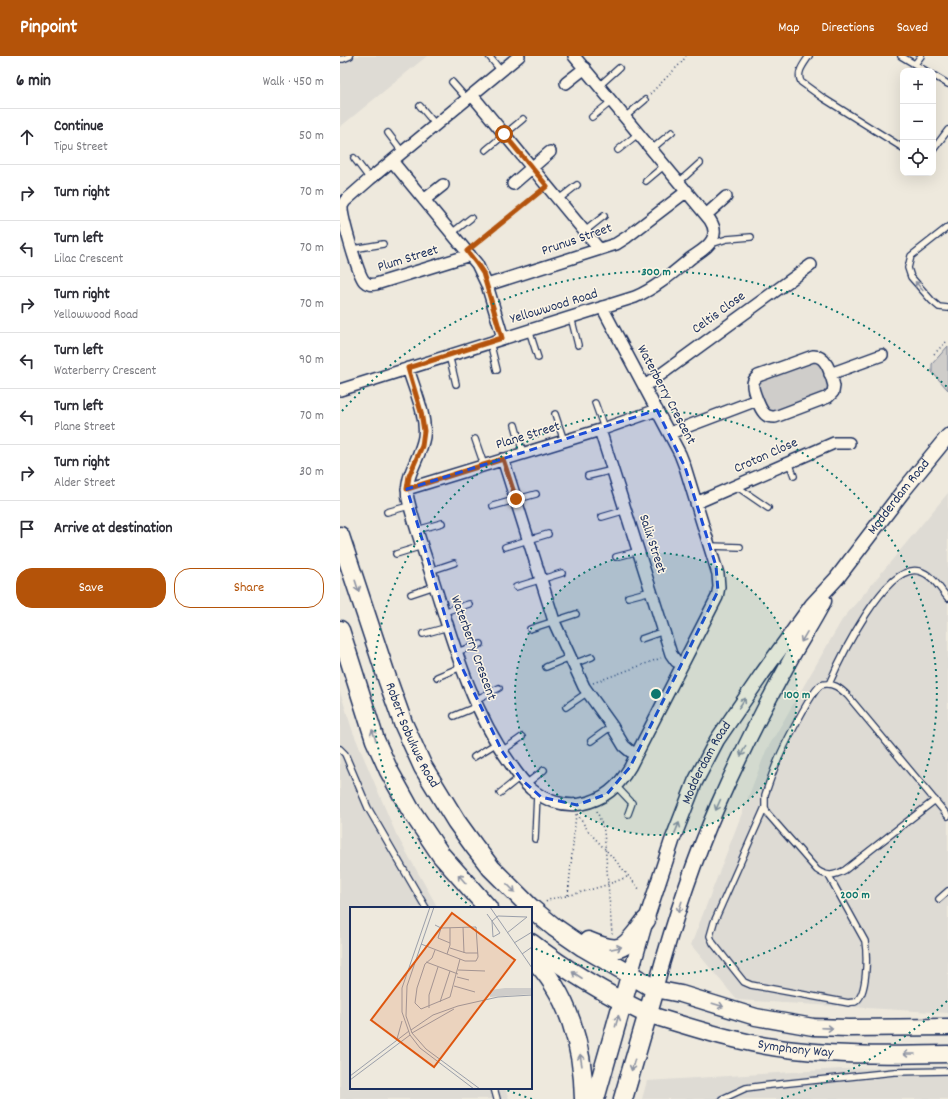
<!DOCTYPE html>
<meta charset="utf-8">
<style>
:root{--surface:#fff;--page:#f2f2f3;--text:#2b2b33;--muted:#7c7c81;--line:#e1e1e2;--accent:#b45309}
body{margin:0;font-family:Dekko,sans-serif;background:var(--page);color:var(--text)}
.controls{position:absolute;right:12px;top:12px;display:grid;overflow:hidden;border-radius:8px;box-shadow:0 4px 16px #0002}
.controls button{width:36px;height:36px;display:grid;place-items:center;padding:0;border:0;border-bottom:1px solid var(--line);background:var(--surface);color:var(--text);font:20px sans-serif}
.stop{position:absolute;width:12px;height:12px;margin:-9px;border:3px solid #b45309;border-radius:50%;background:#fff}
.stop.end{background:#b45309;border-color:#fff;box-shadow:0 1px 4px #0008}
.list{margin:0;padding:0;list-style:none}
h2{display:flex;justify-content:space-between;align-items:center;height:52px;margin:0;padding:0 16px;font-size:17px}
h2 small{font-size:13px;font-weight:400;color:var(--muted)}
.list li{display:grid;grid-template-columns:26px 1fr auto;gap:12px;align-items:center;box-sizing:border-box;height:56px;padding:0 16px;border-top:1px solid var(--line)}
.list b{display:block;font-size:15px;white-space:nowrap}
.list p{margin:0;font-size:13px;white-space:nowrap;color:var(--muted)}
.list em{font-size:13px;font-style:normal;color:var(--muted)}
.actions{display:flex;gap:8px;padding:12px 16px}
.actions a{flex:1;padding:9px 0;border:1px solid var(--accent);border-radius:16px;text-align:center;font-size:14px;color:var(--accent)}
.actions .main{background:var(--accent);color:#fff}
.icon{flex:none;width:22px;height:22px;fill:none;stroke:currentColor;stroke-width:2;stroke-linecap:round;stroke-linejoin:round}
.map{position:relative;flex:none;width:608px;height:1043px;overflow:hidden}
header{display:flex;align-items:center;gap:24px;box-sizing:border-box;height:56px;padding:0 20px;background:var(--accent);color:#fff}
header strong{font-size:19px}
nav{display:flex;gap:22px;margin-inline-start:auto;font-size:14px}
main{display:flex}
aside{flex:1;background:var(--surface)}
.map>svg:first-child{display:block}
.built{fill:#dedbd4}
.green{fill:#cfcdca;stroke:#757e94}
.lines{fill:none;stroke-linecap:round;stroke-linejoin:round}
.service-casing{stroke:#1b2f5e;stroke-width:8}
.minor-casing{stroke:#1b2f5e;stroke-width:14}
.tertiary-casing{stroke:#1b2f5e;stroke-width:17}
.secondary-casing{stroke:#1b2f5e;stroke-width:19}
.primary-casing{stroke:#1b2f5e;stroke-width:21}
.path{stroke:#1b2f5e;stroke-width:1.5;stroke-dasharray:1 3;stroke-linecap:butt}
.service{stroke:#fcf5e5;stroke-width:5.5}
.minor{stroke:#fcf5e5;stroke-width:11}
.tertiary{stroke:#fcf5e5;stroke-width:14}
.secondary{stroke:#fcf5e5;stroke-width:16}
.primary{stroke:#fcf5e5;stroke-width:18}
.oneway{stroke:#8c92a2}
.route{stroke:#b45309;stroke-width:5}
.marked{fill:#1d4ed8;fill-opacity:0.2;stroke:#1d4ed8;stroke-width:3;stroke-dasharray:8 5;stroke-linejoin:round}
.ring{fill:none;stroke:#0f766e;stroke-width:2;stroke-dasharray:2 4}
.labels{text-anchor:middle;dominant-baseline:central;stroke-width:3;stroke-linejoin:round;paint-order:stroke}
.street-label{font-size:14px;fill:#1b2f5e;stroke:#fcf5e5}
.inset-road{fill:none;stroke:#9a9faa;stroke-width:1}
.view{fill:#de5710;fill-opacity:0.15;stroke:#de5710;stroke-width:2}
.inset-edge{fill:none;stroke:#1b2f5e;stroke-width:2}
.centre{fill:#0f766e;stroke:#fcf5e5;stroke-width:2}
.ring-label{font-size:12px;text-anchor:middle;font-weight:bold;fill:#0f766e;stroke:#fcf5e5;stroke-width:3;stroke-linejoin:round;paint-order:stroke}
</style>
<header>
<strong>Pinpoint</strong>
<nav><a>Map</a><a>Directions</a><a>Saved</a></nav>
</header>
<main>
<aside>
<h2>6 min<small>Walk · 450 m</small></h2>
<ul class="list">
<li><svg class="icon" aria-label="ahead" viewBox="0 0 24 24"><path d="M12 20V5M6 11l6-6 6 6"/></svg><div><b>Continue</b><p>Tipu Street</p></div><em>50 m</em></li>
<li><svg class="icon" aria-label="right" viewBox="0 0 24 24"><path d="M7 20v-9h11M14 6l5 5-5 5"/></svg><div><b>Turn right</b></div><em>70 m</em></li>
<li><svg class="icon" aria-label="left" viewBox="0 0 24 24"><path d="M17 20v-9H6M10 6l-5 5 5 5"/></svg><div><b>Turn left</b><p>Lilac Crescent</p></div><em>70 m</em></li>
<li><svg class="icon" aria-label="right" viewBox="0 0 24 24"><path d="M7 20v-9h11M14 6l5 5-5 5"/></svg><div><b>Turn right</b><p>Yellowwood Road</p></div><em>70 m</em></li>
<li><svg class="icon" aria-label="left" viewBox="0 0 24 24"><path d="M17 20v-9H6M10 6l-5 5 5 5"/></svg><div><b>Turn left</b><p>Waterberry Crescent</p></div><em>90 m</em></li>
<li><svg class="icon" aria-label="left" viewBox="0 0 24 24"><path d="M17 20v-9H6M10 6l-5 5 5 5"/></svg><div><b>Turn left</b><p>Plane Street</p></div><em>70 m</em></li>
<li><svg class="icon" aria-label="right" viewBox="0 0 24 24"><path d="M7 20v-9h11M14 6l5 5-5 5"/></svg><div><b>Turn right</b><p>Alder Street</p></div><em>30 m</em></li>
<li><svg class="icon" aria-label="arrive" viewBox="0 0 24 24"><path d="M6 21V4h12l-3 4 3 4H6"/></svg><div><b>Arrive at destination</b></div></li>
</ul>
<div class="actions"><a class="main">Save</a><a>Share</a></div>
</aside>
<div class="map">
<svg width="608" height="1043" viewBox="0 0 608 1043">
<rect width="100%" height="100%" fill="#eee9dd"/>
<filter id="ink" filterUnits="userSpaceOnUse"><feTurbulence type="fractalNoise" baseFrequency=".025" numOctaves="2"/><feDisplacementMap in="SourceGraphic" scale="8" xChannelSelector="R" yChannelSelector="G"/><feConvolveMatrix kernelMatrix="1 2 1 2 8 2 1 2 1" color-interpolation-filters="sRGB"/></filter>
<g filter="url(#ink)">
<path class="built" d="M0,0H87L0,71Z
M608,437V957L397,944L351,889L426,695L502,564Z
M0,636L13,676L56,778L98,852H11V1032H165L169,1043H0Z
M608,1010V1043H302L307,1025L501,1013Z"/>
<path class="green" d="M608,290V334L592,316V308Z
M475,303L482,306L490,335L429,358L416,330L420,324Z"/>
<g class="lines">
<g class="service-casing">
<path id="service" d="M149,0L161,15
M469,0C464,8 456,16 461,26L483,42L563,92
M561,0L586,15
M0,3H3L10,0
M575,8L581,0
M593,19L608,28
M112,26L127,43
M259,30L279,12
M80,50L96,69
M252,61L272,45
M285,61L305,44
M48,77L63,97
M312,93L332,76
M146,94L183,63
M278,94L299,77
M593,94L608,74
M14,102L30,123
M306,125L325,109
M339,126L360,107
M219,143L237,129
M608,171L571,200L568,212L571,221L592,245L599,251L608,252
M245,175L264,160
M112,177L131,162
M371,188L387,183L411,181
M13,193L43,188
M231,261L238,289
M189,274L198,302
M150,286L157,314
M109,299L116,328
M255,347L264,372
M215,358L224,385
M175,369L183,397
M135,383L144,409
M449,406L454,420
M248,420L273,414
M396,430L428,452
M153,450L196,438
M47,456L69,450
M262,461L286,454
M77,474L102,467
M370,490L400,491
M165,491L208,478
M56,498L82,490
M276,501L299,495
M90,515L114,507
M176,531L222,517
M71,538L95,530
M288,541L311,535
M103,556L129,548
M190,573L236,558
M83,578L108,571
M301,583L324,575
M116,596L141,588
M233,608L252,601
M206,611L230,601
M97,621L121,611
M489,628C500,603 546,506 579,515C592,518 600,533 608,542
M135,644L159,632
M226,651L248,636
M114,660L138,650
M251,685L272,670
M0,693L5,698L28,752L86,852
M162,695L182,681
M134,701L157,687
M186,728L204,714
M276,730L292,747L288,758
M160,737L180,721
M595,744L505,814C494,820 487,821 477,814L427,757L425,751V739C429,727 433,715 438,704C443,692 472,634 481,629C492,625 501,633 508,640L608,760
M425,751L374,866L370,880L373,887L404,926L411,929L509,947C510,946 514,946 515,946C528,939 527,898 525,885L489,820
M195,783L197,738
M599,843L608,835
M154,1032L157,1043
M382,1043L406,1032L421,1030L554,1016L608,1015"/>
</g>
<g class="minor-casing">
<path id="minor" d="M226,27L245,12
M132,39L259,193
M52,105L137,208L147,229L163,282
M173,128L210,96
M84,144L103,129
M0,149L2,150L5,145L30,123L179,0
M2,150C1,160 18,218 24,225C28,229 31,229 36,228L130,199
M366,159L386,141
M147,229L276,188L287,181L347,135
M473,300C487,299 491,319 494,330L493,336L488,341L435,361C431,361 427,361 424,357C420,353 412,333 413,328C413,324 416,322 418,320Z
M68,312C74,333 87,360 84,381C80,404 64,418 68,443C75,472 86,501 95,530C114,590 132,654 170,707C176,716 182,725 191,733C204,744 223,751 241,748C264,744 278,731 290,711L377,541L379,531L378,518L345,411L340,398L262,251
M490,318L542,299
M305,330L471,209
M0,334L295,241C316,232 333,217 351,202C358,197 368,192 372,184C376,177 374,170 370,164L234,0
M260,374L331,598L336,605L342,608
M330,377L417,344
M163,403L215,568L244,631L272,670L284,690L290,695L296,698
M67,433L260,374L317,354
M356,447L494,387H509"/>
</g>
<g class="tertiary-casing">
<g id="tertiary">
<path id="s1" d="M290,920L306,864L332,785L355,726L377,684L422,618L472,549L497,522L564,434L608,380"/>
<path d="M315,933C332,871 352,808 378,749C399,701 423,654 448,608C459,587 473,567 484,545"/>
</g>
</g>
<g class="secondary-casing">
<g id="secondary">
<path d="M315,933L341,938L416,961L473,971L509,972L608,971"/>
<path id="s2" d="M307,958C356,973 405,989 455,994C506,1000 557,999 608,998"/>
</g>
</g>
<g class="primary-casing">
<g id="primary">
<path id="s3" d="M0,480L48,625L63,667L83,711L116,765L134,790L151,812L191,852"/>
<path d="M0,574L35,684L49,715L70,753L101,799L148,852"/>
<path d="M191,852L214,871L243,891L315,933L283,1043"/>
<path d="M248,885C284,900 284,892 306,864"/>
<path d="M191,887C227,915 266,938 307,958"/>
<path d="M191,901C229,937 243,992 244,1043"/>
<path d="M255,1043L290,920"/>
</g>
</g>
<path class="path" d="M310,38L342,6L346,0
M134,189L199,136
M594,298L608,284
M253,627L321,602
M257,755L264,775L272,878
M237,758L249,776L276,805L300,834
M228,839L236,758
M206,846C212,841 218,842 226,840C247,835 269,829 289,820"/>
<use href="#service" class="service"/>
<use href="#minor" class="minor"/>
<use href="#tertiary" class="tertiary"/>
<use href="#secondary" class="secondary"/>
<use href="#primary" class="primary"/>
</g>
<defs><path id="oneway-shaft" d="M-6 0H5M1.5-3L5.5 0L1.5 3" fill="none" stroke-width="1.6" stroke-linecap="round" stroke-linejoin="round"/></defs>
<g class="oneway">
<use href="#oneway-shaft" transform="translate(579 230) rotate(-130)"/>
<use href="#oneway-shaft" transform="translate(17 530) rotate(72)"/>
<use href="#oneway-shaft" transform="translate(464 581) rotate(120)"/>
<use href="#oneway-shaft" transform="translate(402 647) rotate(-56)"/>
<use href="#oneway-shaft" transform="translate(34 679) rotate(-109)"/>
<use href="#oneway-shaft" transform="translate(403 695) rotate(116)"/>
<use href="#oneway-shaft" transform="translate(378 749) rotate(114)"/>
<use href="#oneway-shaft" transform="translate(337 772) rotate(-68)"/>
<use href="#oneway-shaft" transform="translate(122 823) rotate(-131)"/>
<use href="#oneway-shaft" transform="translate(171 832) rotate(45)"/>
<use href="#oneway-shaft" transform="translate(340 851) rotate(108)"/>
<use href="#oneway-shaft" transform="translate(276 892) rotate(-12)"/>
<use href="#oneway-shaft" transform="translate(237 919) rotate(-147)"/>
<use href="#oneway-shaft" transform="translate(378 949) rotate(17)"/>
<use href="#oneway-shaft" transform="translate(277 965) rotate(-74)"/>
<use href="#oneway-shaft" transform="translate(487 972) rotate(2)"/>
<use href="#oneway-shaft" transform="translate(569 998) rotate(-180)"/>
<use href="#oneway-shaft" transform="translate(241 1004) rotate(-99)"/>
<use href="#oneway-shaft" transform="translate(293 1009) rotate(106)"/>
</g>
</g>
<g class="lines" filter="url(#ink)">
<path class="route" d="M164,78L207,130L127,195L137,208L143,217L162,282L68,312L81,356L84,375L82,390L69,420L67,433L163,403L176,443"/>
</g>
<path class="marked" d="M317,354L345,411L376,510L378,535L290,711L267,738L237,749L201,741L181,723L162,695L118,603L67,433Z"/>
<circle cx="316" cy="638" r="141" fill="#0f766e" fill-opacity=".12"/>
<g class="ring">
<circle cx="316" cy="638" r="141"/>
<path d="M131 851A282 282 0 1 1 192 891"/>
<path d="M607 945A423 423 0 0 1 440 1043M192 1043A423 423 0 0 1 164 1033M2 355A423 423 0 0 1 607 331"/>
</g>
<g class="labels">
<g class="street-label">
<text transform="translate(237 184) rotate(-19)">Prunus Street</text>
<text transform="translate(68 203) rotate(-17)">Plum Street</text>
<text transform="translate(214 251) rotate(-17)">Yellowwood Road</text>
<text transform="translate(379 257) rotate(-36)">Celtis Close</text>
<text transform="translate(326 339) rotate(62)">Waterberry Crescent</text>
<text transform="translate(188 380) rotate(-17)">Plane Street</text>
<text transform="translate(426 400) rotate(-24)">Croton Close</text>
<text stroke="none"><textPath href="#s1" startOffset="556">Modderdam Road</textPath></text>
<text transform="translate(312 488) rotate(72)">Salix Street</text>
<text transform="translate(133 592) rotate(70)">Waterberry Crescent</text>
<text stroke="none"><textPath href="#s3" startOffset="212">Robert Sobukwe Road</textPath></text>
<text stroke="none"><textPath href="#s1" startOffset="227">Modderdam Road</textPath></text>
<text stroke="none"><textPath href="#s2" startOffset="153">Symphony Way</textPath></text>
</g>
</g>
<g transform="translate(10 851)">
<rect width="182" height="182" fill="#eee9dd"/>
<path d="M155,81H182V87L140,90V83Z" fill="#cfcdca"/>
<path class="inset-road" d="M80,0L52,81V105L60,128L70,141L124,182M84,0L57,79L56,109L62,126L76,142L130,182M140,0L182,61M137,7L142,14L143,30L150,26L142,14L148,9L177,10L157,26M85,18L91,21L126,20L128,50M113,20L114,46M91,21L88,31L100,36M164,36L182,25M71,37L115,54H126L128,50M100,41L116,46H128M85,43L82,51L75,57L67,81L65,96L71,102L100,90L110,52M97,47L100,38V21M172,47L182,40M76,55L108,67M108,63L135,64M107,70L119,73M104,79L125,85M90,95L100,64M79,101V88L88,60M61,123L83,108L108,99L148,90L182,88M62,126L104,102M47,132L52,114M0,169L59,124M0,173L60,128"/>
<path class="view" d="M102,6L165,53L84,160L21,113Z"/>
<rect width="182" height="182" class="inset-edge"/>
</g>
<circle cx="316" cy="638" r="6" class="centre"/>
<g class="ring-label">
<text x="316" y="219">300 m</text>
<text x="457" y="642">100 m</text>
<text x="515" y="842">200 m</text>
</g>
</svg>
<div class="controls">
<button>+</button>
<button>−</button>
<button><svg class="icon" aria-label="locate" viewBox="0 0 24 24"><circle cx="12" cy="12" r="6"/><path d="M12 2v4M12 18v4M2 12h4M18 12h4"/></svg></button>
</div>
<div class="stop" style="left:164px;top:78px"></div>
<div class="stop end" style="left:176px;top:443px"></div>
</div>
</main>
